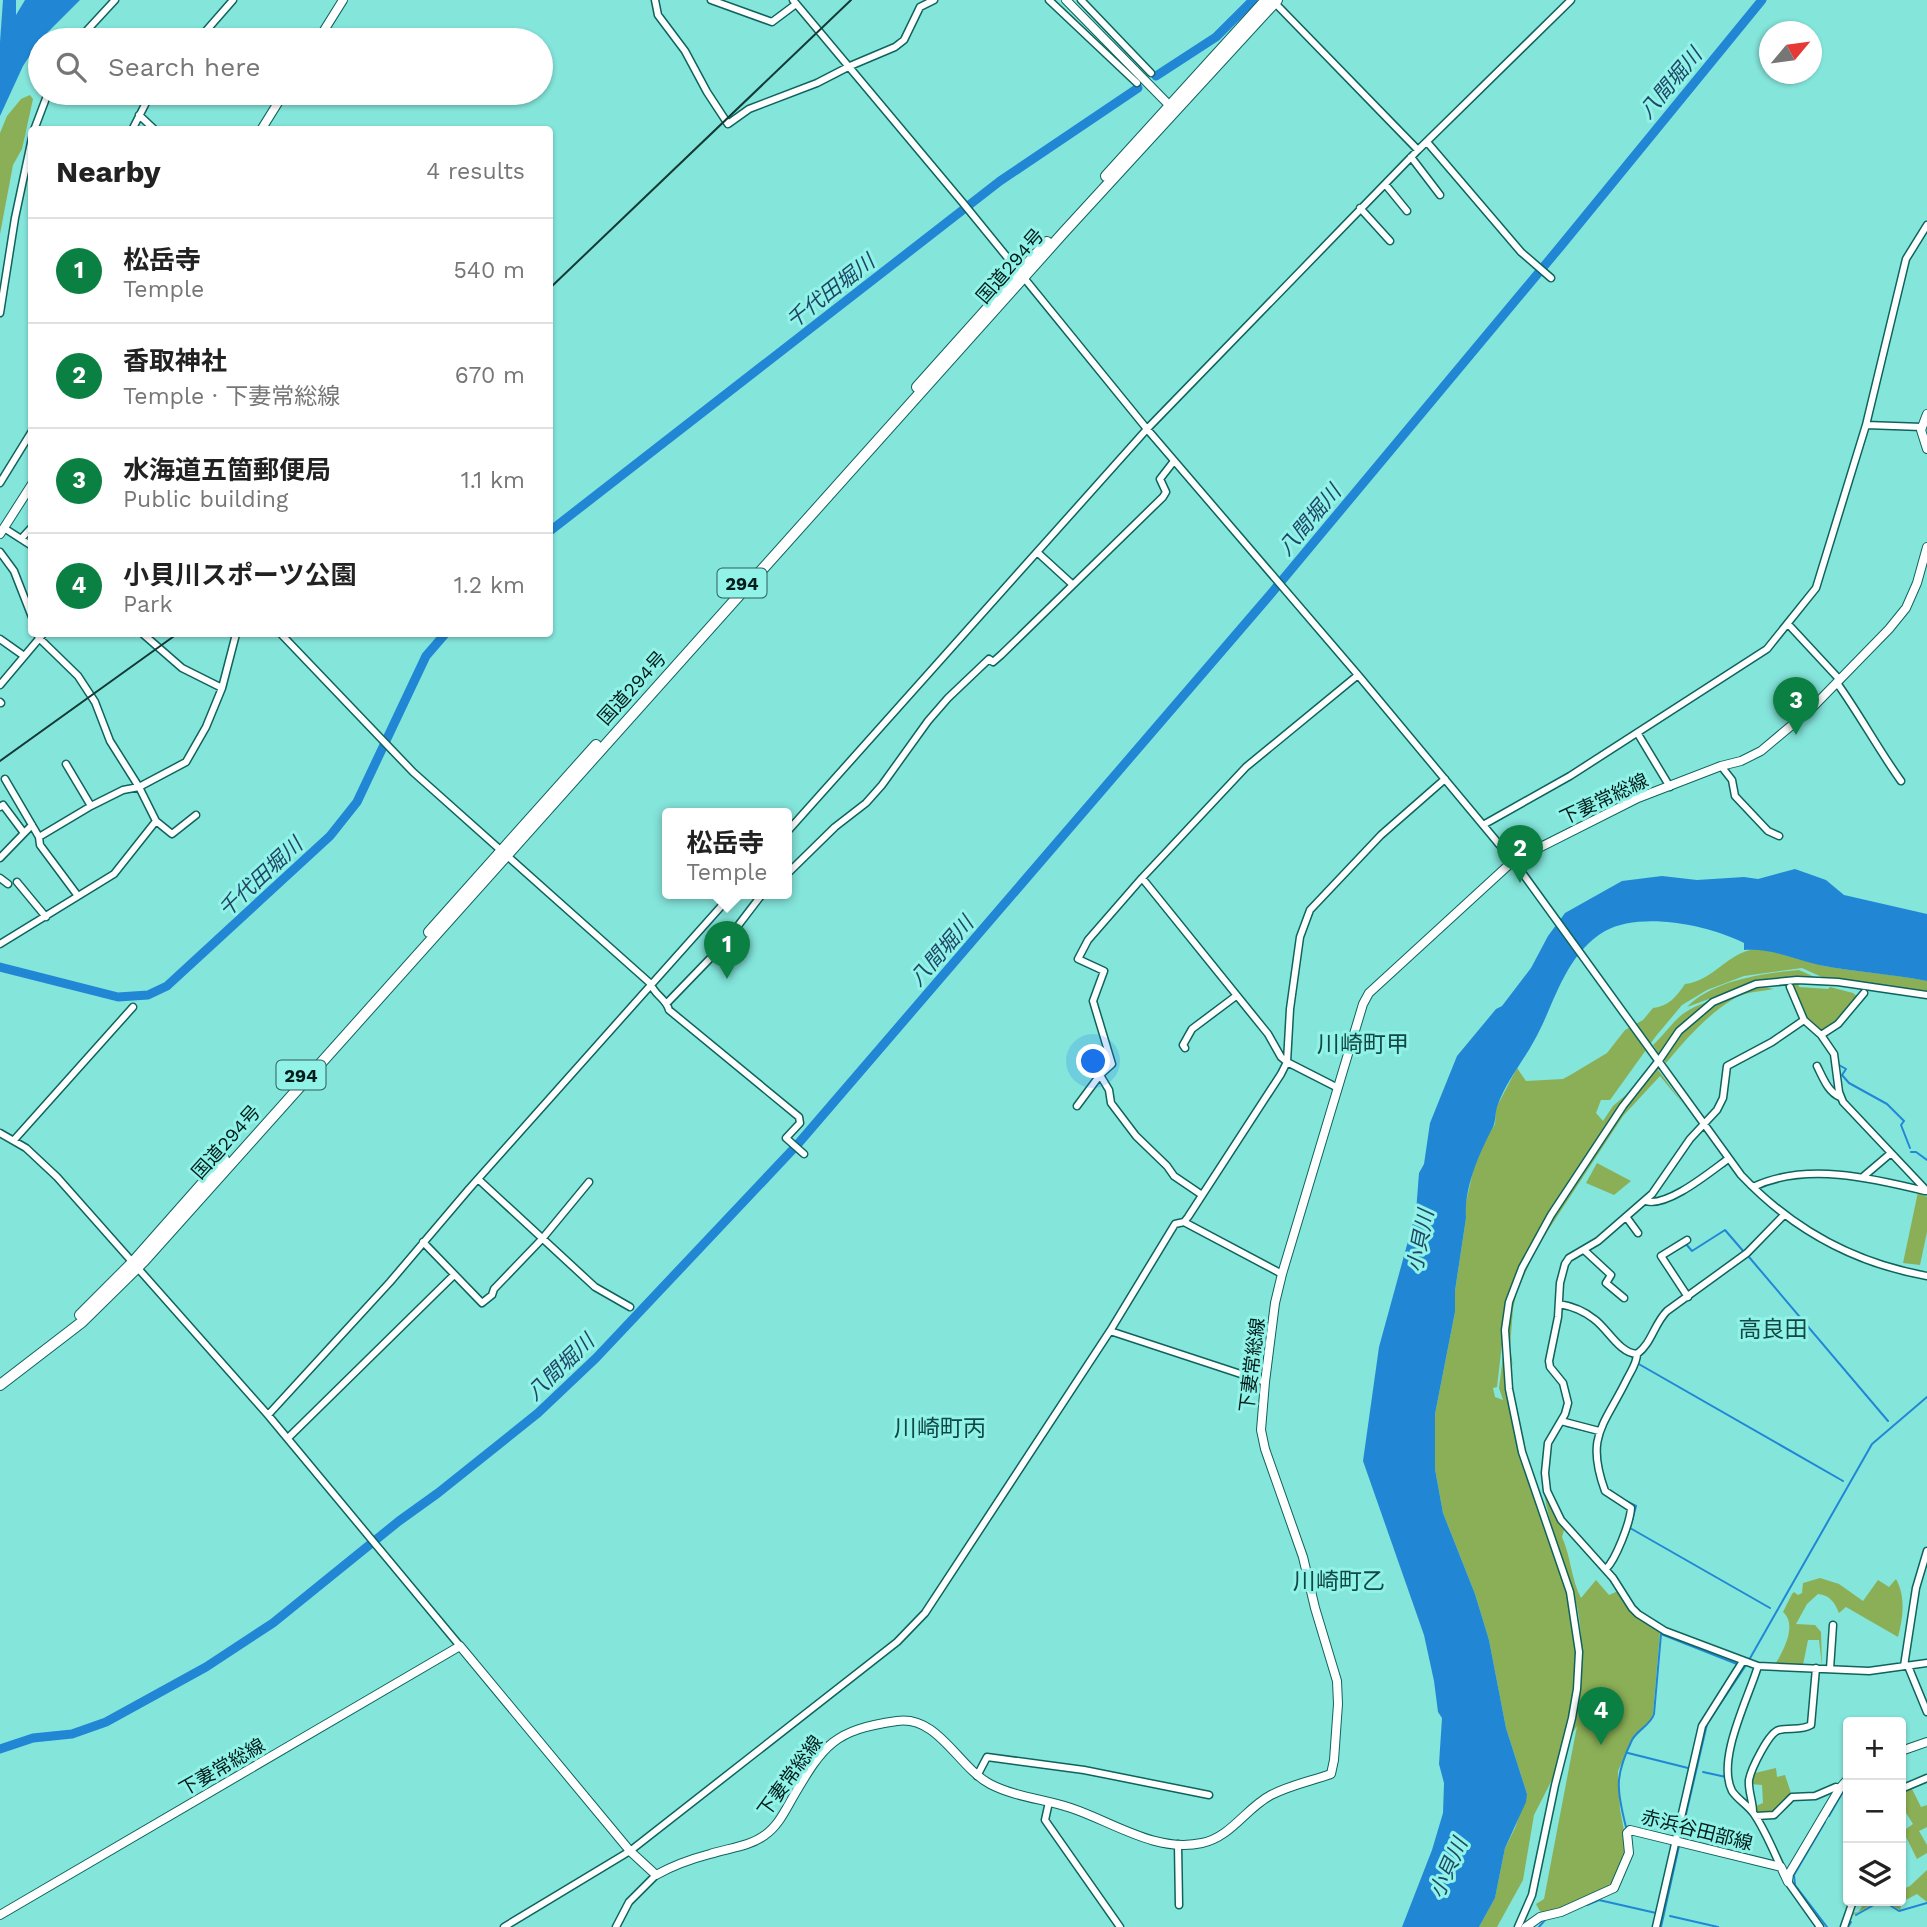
<!DOCTYPE html>
<meta charset="utf-8">
<style>
:root{--surface:#fff;--page:#f2f2f2;--text:#222;--muted:#767676;--line:#e0e0e0;--accent:#0b8043}
body{margin:0;font-family:"Work Sans","Noto Sans JP",sans-serif;background:var(--page);color:var(--text)}
.controls{position:absolute;right:21px;bottom:21px;display:grid;overflow:hidden;border-radius:7px;box-shadow:0 2px 5px #0004}
.controls button{width:63px;height:63px;display:grid;place-items:center;padding:0;border:0;border-bottom:2px solid var(--line);background:var(--surface);color:var(--text);font:35px sans-serif}
.compass{position:absolute;left:1759px;top:21px;width:63px;height:63px;border-radius:50%;background:var(--surface);box-shadow:0 2px 5px #0004;rotate:61deg}
.you{position:absolute;left:1094px;top:1062px;width:24px;height:24px;margin:-18px;border:5px solid #fff;border-radius:50%;background:#1a73e8;box-shadow:0 0 0 10px #1a73e833}
.badge{display:grid;place-items:center;width:46px;height:46px;border-radius:50%;background:var(--accent);color:#fff;font-size:23px;font-weight:700}
.pin{position:absolute;translate:-50% -58px;filter:drop-shadow(0 2px 4px #0008)}
.pin::after{content:'';position:absolute;top:37px;width:24px;height:21px;background:inherit;clip-path:polygon(0 0,100% 0,50% 100%)}
.popup{position:absolute;left:662px;top:808px;width:130px;height:91px;box-sizing:border-box;display:grid;place-content:center;border-radius:7px;background:var(--surface);filter:drop-shadow(0 2px 5px #0005);font-size:23px;white-space:nowrap;color:var(--muted)}
.popup b{font-size:26px;color:var(--text)}
.popup::after{content:'';position:absolute;left:50%;top:100%;margin-left:-14px;border:14px solid transparent;border-top-color:var(--surface)}
.list{margin:0;padding:0;list-style:none}
h2{display:flex;justify-content:space-between;align-items:center;height:91px;margin:0;padding:0 28px;font-size:30px}
h2 small{font-size:23px;font-weight:400;color:var(--muted)}
.list li{display:grid;grid-template-columns:46px 1fr auto;gap:21px;align-items:center;box-sizing:border-box;height:105px;padding:0 28px;border-top:2px solid var(--line)}
.list b{display:block;font-size:26px;white-space:nowrap}
.list p{margin:0;font-size:23px;white-space:nowrap;color:var(--muted)}
.list em{font-size:23px;font-style:normal;color:var(--muted)}
.icon{flex:none;width:38px;height:38px;fill:none;stroke:currentColor;stroke-width:2;stroke-linecap:round;stroke-linejoin:round}
.map{position:relative;flex:none;width:1927px;height:1927px;overflow:hidden}
.search{position:absolute;background:var(--surface);box-shadow:0 2px 5px #0004;left:28px;top:28px;width:525px;height:77px;display:flex;align-items:center;gap:18px;box-sizing:border-box;padding:0 24px;border-radius:38px;color:var(--muted);font-size:26px}
.panel{position:absolute;background:var(--surface);box-shadow:0 2px 5px #0004;left:28px;top:126px;width:525px;height:511px;border-radius:7px}
.map>svg:first-child{display:block}
.green{fill:#8baf56}
.water{fill:#2187d5}
.lines{fill:none;stroke-linecap:round;stroke-linejoin:round}
.stream{stroke:#2187d5;stroke-width:2}
.river{stroke:#2187d5;stroke-width:9}
.minor-casing{stroke:#0e635d;stroke-width:9}
.major-casing{stroke:#0e635d;stroke-width:10}
.highway-casing{stroke:#0e635d;stroke-width:12}
.minor{stroke:#fff;stroke-width:6}
.major{stroke:#fff;stroke-width:8}
.highway{stroke:#fff;stroke-width:10}
.rail{stroke:#133a37;stroke-width:2}
.labels{text-anchor:middle;dominant-baseline:central;stroke-width:6;stroke-linejoin:round;paint-order:stroke}
.shield{fill:#91f2e8;stroke:#2c5d58;stroke-width:2}
.shield-label{font-size:18px;font-weight:bold;fill:#001d1b}
.street-label{font-size:19px;fill:#001d1b;stroke:#91f2e8}
.water-label{font-size:21px;font-style:italic;fill:#204667;stroke:#91f2e8}
.quarter-label{font-size:23px;fill:#114844;stroke:#91f2e8}
</style>
<div class="map">
<svg width="1927" height="1927" viewBox="0 0 1927 1927">
<rect width="100%" height="100%" fill="#84e5db"/>
<path class="green" d="M30,95L33,99L22,149L13,165L0,234V133L7,116L21,99Z
M1756,949C1780,952 1801,961 1824,966C1858,972 1893,974 1927,981V994L1824,978L1802,968L1744,976L1707,990L1682,1005L1656,1036L1610,1100H1601L1596,1113L1603,1121L1613,1106L1634,1088L1533,1242L1505,1318L1497,1387L1493,1388L1495,1397L1503,1400L1499,1388L1503,1356L1513,1424L1566,1584L1576,1645V1665L1574,1701L1556,1772L1534,1815L1523,1880L1497,1927H1479L1495,1898L1505,1848L1515,1828L1527,1794L1506,1728L1489,1640L1475,1594L1443,1513L1435,1469V1414L1455,1312V1291L1466,1218L1465,1207L1473,1171L1485,1140L1495,1124L1496,1108L1517,1068L1526,1081L1563,1079L1572,1074L1607,1053L1625,1030L1643,1020L1653,1008C1669,1006 1676,997 1685,984C1713,981 1728,952 1756,949Z
M1799,970L1819,979L1739,988L1687,1007C1713,980 1764,973 1799,970Z
M1798,982L1799,987L1828,989L1830,987L1853,993L1858,997L1838,1020L1821,1033C1809,1021 1794,1005 1794,986L1761,985Z
M1756,986L1774,989C1762,991 1746,992 1735,998C1708,1014 1687,1038 1666,1063L1663,1059L1686,1027L1709,1006Z
M1707,1002L1689,1019L1660,1056L1653,1045C1675,1024 1675,1013 1707,1002Z
M1656,1067L1683,1104L1660,1076L1623,1116L1537,1247L1517,1291L1513,1309L1510,1347L1513,1367C1492,1303 1536,1243 1569,1193C1588,1164 1607,1135 1625,1106L1635,1097L1636,1091Z
M1597,1163L1631,1181L1614,1195L1586,1183Z
M1918,1192L1927,1197V1232L1920,1265L1903,1263Z
M1543,1485L1564,1530L1562,1537C1571,1557 1571,1579 1581,1598L1596,1580L1609,1595L1618,1591L1631,1611L1660,1632L1653,1713L1651,1720L1634,1736L1618,1771L1620,1809L1628,1853L1613,1888L1542,1915L1536,1904L1544,1899L1577,1726L1569,1739C1582,1689 1588,1635 1571,1584C1560,1551 1547,1520 1543,1485Z
M1820,1578L1839,1584L1863,1601L1878,1580L1889,1587L1896,1579C1906,1597 1903,1618 1898,1637L1846,1607L1839,1613C1835,1603 1830,1595 1818,1594L1807,1604L1796,1624L1815,1625L1821,1632L1822,1666L1819,1640H1808L1803,1665L1774,1666C1783,1652 1798,1625 1783,1612L1792,1594L1794,1592L1798,1595L1802,1593L1803,1583Z
M1776,1768L1777,1777L1785,1775L1792,1796L1774,1812L1757,1813L1756,1806L1763,1803L1762,1785L1751,1784V1774Z
M1911,1787L1921,1807L1927,1805V1827L1919,1831L1927,1845V1853L1917,1859L1903,1831L1913,1824L1901,1805V1791Z
M1927,1870V1902L1917,1894L1902,1902L1900,1910C1875,1895 1875,1905 1853,1915L1852,1913L1858,1912L1862,1907L1856,1901H1901V1890L1910,1886Z"/>
<path class="water" d="M3,0H16V15L25,0H80L40,40L23,66L0,116V42Z
M1795,869L1826,880L1844,895L1927,914V981C1891,974 1855,972 1819,965C1793,959 1772,948 1744,950V943C1709,925 1641,911 1605,931C1564,955 1555,1004 1534,1041C1522,1063 1505,1083 1497,1107C1495,1113 1496,1121 1493,1127C1479,1154 1464,1187 1466,1218L1455,1291V1312L1435,1414V1469L1443,1513L1475,1594L1489,1640L1506,1728L1527,1794L1526,1802L1505,1848L1495,1898L1479,1927H1402L1432,1850L1443,1813L1444,1783L1439,1764L1442,1718L1438,1712L1434,1681L1424,1635L1363,1461L1379,1347L1416,1212L1419,1173L1424,1164L1430,1123L1457,1056L1496,1009L1502,1006L1531,968L1548,936L1565,913L1622,881L1662,876L1697,880L1744,877L1758,879Z"/>
<g class="lines">
<path class="stream" d="M1839,1065L1846,1069L1842,1075L1849,1083L1887,1104L1904,1121L1901,1125L1910,1148
M1911,1152H1916L1927,1160
M1686,1244L1692,1251L1725,1230L1744,1252
M1749,1257L1888,1421
M1637,1363L1843,1481
M1566,1426L1595,1433
M1626,1501L1636,1506L1630,1528L1770,1608
M1749,1660L1872,1444L1927,1397
M1628,1753L1688,1768
M1703,1772L1726,1777
M1829,1816L1844,1790
M1825,1822L1794,1875L1795,1885L1827,1927
M1626,1827C1616,1788 1615,1775 1632,1740C1638,1729 1650,1726 1654,1714L1661,1634L1737,1664
M1680,1840L1707,1724L1746,1665
M1587,1905L1599,1900L1656,1913
M1856,1915L1879,1902L1888,1904L1899,1911L1927,1903
M1670,1916L1718,1927
M1539,1927L1545,1920
M1661,1927L1679,1846
M1848,1927L1851,1922"/>
<path class="river" d="M1156,76L1216,37L1253,0
M550,531L1000,181L1138,88
M0,967L118,997L148,995L167,986L330,836L357,802L426,656L445,634
M0,1749L33,1738L72,1734L106,1722L206,1667L273,1623L399,1521L438,1493L538,1413L596,1358L797,1145L1269,596L1560,247L1762,0"/>
<g class="minor-casing">
<path id="minor" d="M655,0L658,15L685,51L707,92L728,124L749,109L817,83L850,66L895,47L904,40L920,7L934,0
M711,0L772,22L796,4
M793,0L963,203L1147,429L1358,675L1518,867L1741,1175C1791,1228 1854,1263 1927,1276
M1049,0L1137,83
M1081,0L1151,73
M1273,1L1418,150
M78,40L115,0
M198,40L233,0
M139,115L155,130
M34,130L48,93
M132,130L151,93
M1427,142L1521,252L1551,278
M1411,157L1440,195
M1385,184L1407,211
M1360,208L1390,241
M0,313L15,218L32,138
M1866,425L1922,427
M0,483L32,431
M4,528L32,546
M21,539L32,527
M0,552L14,571L32,617
M1037,552L1072,584
M1788,624L1840,680
M37,634L39,638L78,676L95,702L110,741L139,787L156,821L172,834L196,815
M143,634L182,668L222,688
M281,634L413,772L651,984C654,995 666,998 669,1010L799,1117L800,1123L786,1138L804,1154
M0,639L24,656
M1837,683C1860,715 1878,749 1901,781
M0,685L43,634
M0,702L1,703
M1638,734L1670,787
M66,764L91,806
M1721,766L1732,780L1735,796L1768,831L1779,836
M5,779L39,837L40,845L78,896
M0,807L3,805L24,833
M1483,825L1570,776L1767,649L1816,588L1866,425L1906,259L1927,225
M786,833L1147,429L1418,150L1571,0
M39,837L91,806L123,790L139,787L186,762L206,727L222,688L236,634
M0,858L32,825
M786,875L835,827L866,803L882,785L928,721L948,698L989,659L993,662L1001,655L1163,497L1166,492L1160,479L1174,461
M0,878L8,884
M1142,878L1268,1034L1281,1057L1287,1062L1338,1088
M17,882L46,917
M0,944L114,874L156,821
M1790,987L1804,1020L1821,1035L1834,1054L1839,1092L1843,1102L1927,1191
M667,1003L724,944L763,893
M1804,1020L1772,1042L1727,1066L1723,1098L1717,1110L1690,1139L1652,1194L1598,1241L1569,1258L1565,1264L1560,1283L1558,1317L1549,1361L1550,1367L1563,1383L1568,1403L1565,1414L1548,1443L1545,1473L1547,1491L1561,1520L1613,1578L1632,1608L1638,1614L1665,1631L1758,1666L1869,1671L1927,1663
M1821,1035L1838,1024L1864,993
M1185,1048L1183,1045L1192,1029L1236,996
M1817,1066C1823,1078 1828,1092 1840,1097
M1077,1106L1100,1075
M0,1133L26,1148L57,1177L268,1415L460,1646
M14,1140L133,1007
M1864,1176L1891,1153
M478,1179L595,1287L630,1307
M1753,1187C1805,1162 1872,1178 1925,1191
M1202,1195L1174,1176L1167,1166L1136,1136L1111,1103L1109,1090L1100,1075L1112,1064L1093,1001L1104,971L1078,959L1088,940L1142,878L1246,767L1358,675
M1645,1201C1667,1208 1710,1172 1728,1159
M1627,1218L1638,1233
M1184,1222L1282,1274
M1687,1240L1661,1256L1688,1297
M423,1242L482,1303L492,1295L494,1289L542,1239L589,1182
M1584,1250L1611,1275L1606,1283L1624,1298
M1559,1304C1571,1306 1584,1311 1594,1319C1608,1329 1619,1353 1637,1354
M1110,1331L1265,1382
M268,1415L390,1282L469,1189L733,893
M1561,1421L1599,1431
M288,1438L454,1275
M1606,1569C1616,1559 1630,1523 1631,1508L1605,1491C1585,1436 1604,1426 1627,1379C1631,1371 1637,1363 1637,1354C1652,1343 1654,1324 1667,1311L1747,1253L1784,1215
M1758,1666C1749,1697 1716,1759 1732,1791C1738,1800 1748,1805 1754,1814C1765,1830 1773,1850 1781,1867
M1904,1666L1916,1588L1927,1551
M1908,1666L1927,1712
M1830,1669L1833,1625
M977,1776L987,1757L1084,1770L1209,1795
M1901,1789L1927,1778
M1049,1802L1045,1820L1120,1927
M1753,1812C1753,1801 1748,1791 1749,1780C1751,1769 1769,1732 1779,1730C1790,1727 1801,1731 1811,1725L1816,1668
M1756,1816L1774,1815L1792,1797L1815,1796L1836,1787L1840,1788
M1178,1844L1179,1905
M1788,1882L1820,1927
M504,1927L630,1851L897,1642L925,1613L1110,1331L1175,1224L1184,1222L1188,1217L1281,1074L1287,1062L1290,1009L1300,937L1310,910L1381,835L1445,779
M616,1927L629,1902L656,1875
M1518,1927L1532,1895L1555,1785L1572,1718L1577,1689L1579,1652L1570,1592L1522,1452L1509,1389L1505,1330L1509,1302L1522,1268L1551,1215L1623,1106L1660,1059L1679,1031L1713,1002L1756,984L1797,980L1838,982L1927,995
M1656,1927L1702,1726L1743,1661
M1844,1927L1853,1901"/>
</g>
<g class="major-casing">
<path id="major" d="M1066,0L1172,108
M318,40L343,0
M261,130L284,93
M1927,414L1921,430L1927,449
M0,534L32,484
M1901,1751L1927,1742
M1788,1881L1789,1874L1840,1788L1848,1779
M0,1915L460,1646L630,1851L656,1875C672,1866 691,1859 710,1854C728,1848 749,1847 765,1835C778,1826 785,1811 793,1797C824,1744 834,1730 897,1721C938,1715 958,1767 990,1784C1015,1797 1044,1799 1071,1808C1113,1822 1156,1853 1202,1843C1231,1837 1246,1808 1271,1795C1290,1785 1311,1781 1331,1774L1334,1760L1338,1704L1337,1681L1315,1608L1303,1557L1265,1449L1261,1430L1265,1382L1275,1303L1282,1274L1363,1004L1369,993L1513,861L1638,798L1721,766L1741,761L1761,751L1810,710L1889,629L1906,608L1917,583L1927,547
M1526,1927L1540,1917L1561,1912L1614,1888L1629,1853L1627,1833L1630,1830L1781,1867L1788,1882"/>
</g>
<g class="highway-casing">
<path id="highway" d="M1106,176L1266,0
M917,387L1047,242
M429,932L596,745
M80,1315L133,1262L224,1159
M0,1385L82,1322L144,1261L1064,232L1277,0"/>
</g>
<use href="#minor" class="minor"/>
<use href="#major" class="major"/>
<use href="#highway" class="highway"/>
<path class="rail" d="M550,288L851,0
M0,761L177,634"/>
</g>
<g class="labels">
<g class="shield">
<rect x="717.5" y="568.5" width="49" height="29" rx="5"/>
<rect x="276.5" y="1060.5" width="49" height="29" rx="5"/>
</g>
<g class="shield-label">
<text x="742" y="583">294</text>
<text x="301" y="1075">294</text>
</g>
<g class="street-label">
<text transform="translate(1010 266) rotate(-49)">国道294号</text>
<text transform="translate(632 688) rotate(-48)">国道294号</text>
<text transform="translate(1604 799) rotate(-25)">下妻常総線</text>
<text transform="translate(226 1142) rotate(-48)">国道294号</text>
<text transform="translate(1252 1365) rotate(-83)">下妻常総線</text>
<text transform="translate(222 1767) rotate(-30)">下妻常総線</text>
<text transform="translate(790 1776) rotate(-54)">下妻常総線</text>
<text transform="translate(1697 1830) rotate(14)">赤浜谷田部線</text>
</g>
<g class="water-label">
<text transform="translate(1670 83) rotate(-50)">八間堀川</text>
<text transform="translate(830 291) rotate(-38)">千代田堀川</text>
<text transform="translate(1309 520) rotate(-50)">八間堀川</text>
<text transform="translate(260 877) rotate(-43)">千代田堀川</text>
<text transform="translate(941 951) rotate(-49)">八間堀川</text>
<text transform="translate(1420 1241) rotate(-79)">小貝川</text>
<text transform="translate(560 1367) rotate(-44)">八間堀川</text>
<text transform="translate(1448 1868) rotate(-66)">小貝川</text>
</g>
<g class="quarter-label">
<text x="1363" y="1044">川崎町甲</text>
<text x="1773" y="1329">高良田</text>
<text x="940" y="1428">川崎町丙</text>
<text x="1339" y="1581">川崎町乙</text>
</g>
</g>
</svg>
<div class="controls">
<button>+</button>
<button>−</button>
<button><svg class="icon" aria-label="layers" viewBox="0 0 24 24"><path d="M12 4l9 5-9 5-9-5zM3 14l9 5 9-5"/></svg></button>
</div>
<svg class="compass" viewBox="-18 -18 36 36"><path d="M0-13l5 13h-10z" fill="#e53935"/><path d="M0 13l5-13h-10z" fill="#767676"/></svg>
<div class="you"></div>
<div class="pin badge" style="left:727px;top:979px">1</div>
<div class="popup"><b>松岳寺</b>Temple</div>
<div class="pin badge" style="left:1520px;top:883px">2</div>
<div class="pin badge" style="left:1796px;top:735px">3</div>
<div class="pin badge" style="left:1601px;top:1745px">4</div>
<div class="search"><svg class="icon" aria-label="search" viewBox="0 0 24 24"><circle cx="10" cy="10" r="6"/><path d="M15 15l6 6"/></svg>Search here</div>
<section class="panel">
<h2>Nearby<small>4 results</small></h2>
<ul class="list">
<li><span class="badge">1</span><div><b>松岳寺</b><p>Temple</p></div><em>540 m</em></li>
<li><span class="badge">2</span><div><b>香取神社</b><p>Temple · 下妻常総線</p></div><em>670 m</em></li>
<li><span class="badge">3</span><div><b>水海道五箇郵便局</b><p>Public building</p></div><em>1.1 km</em></li>
<li><span class="badge">4</span><div><b>小貝川スポーツ公園</b><p>Park</p></div><em>1.2 km</em></li>
</ul>
</section>
</div>
